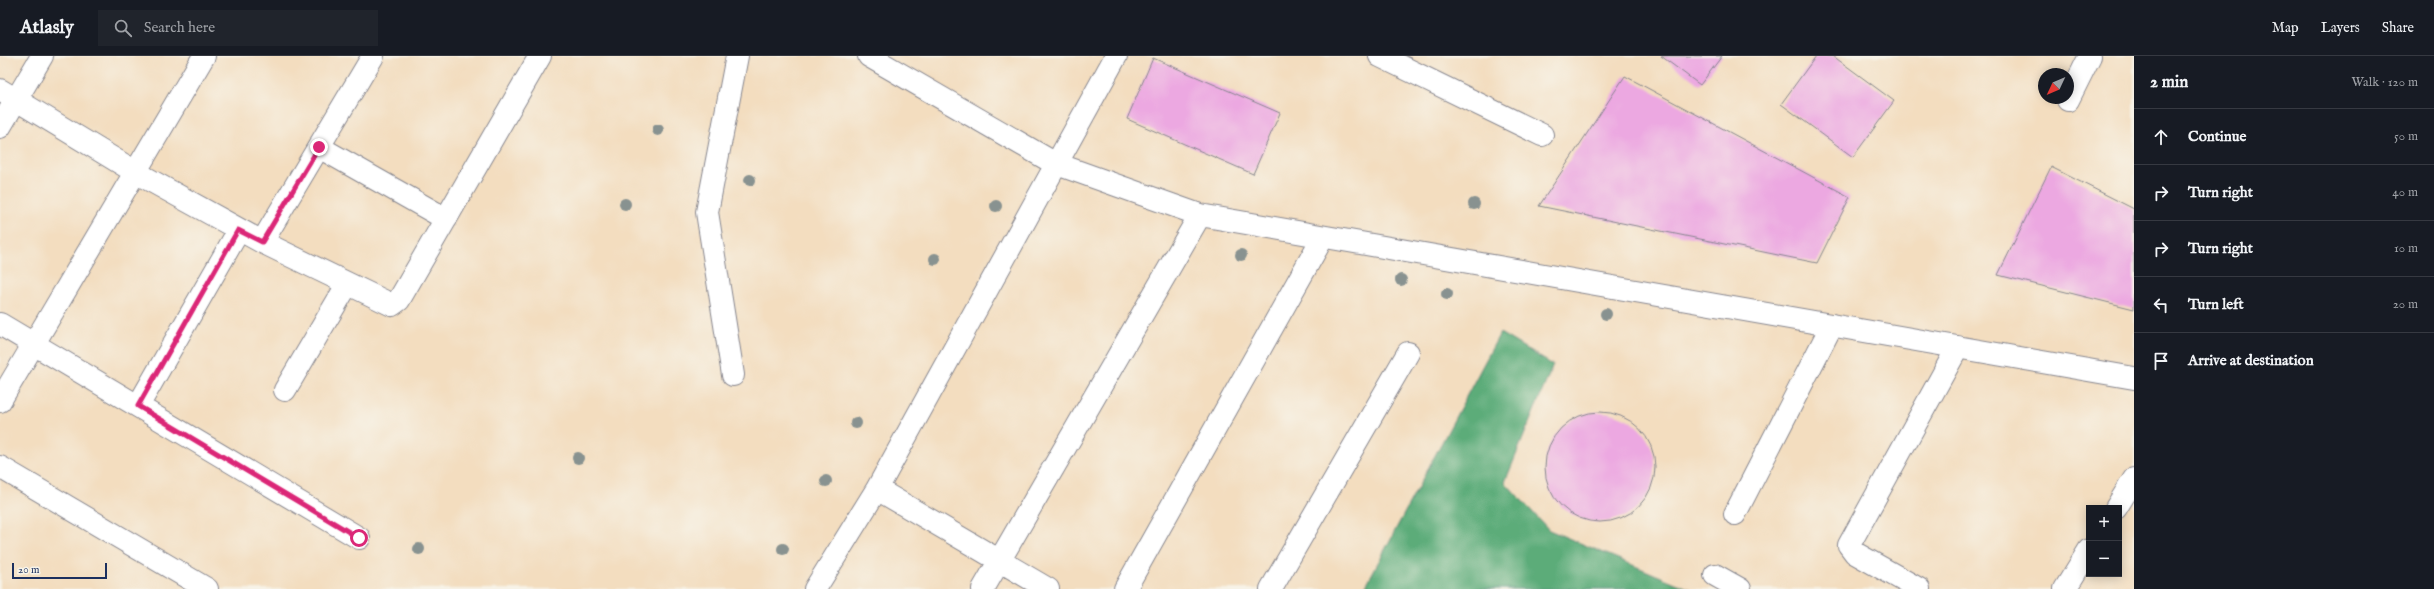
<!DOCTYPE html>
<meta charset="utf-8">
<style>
:root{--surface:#171b24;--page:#20242c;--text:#f1f3f6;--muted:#9ea1a6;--line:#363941}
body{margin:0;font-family:"IM FELL English",serif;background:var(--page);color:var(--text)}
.controls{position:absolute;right:12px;bottom:12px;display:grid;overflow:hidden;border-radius:0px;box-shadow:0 2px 10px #0003}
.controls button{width:36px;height:36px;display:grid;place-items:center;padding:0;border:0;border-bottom:1px solid var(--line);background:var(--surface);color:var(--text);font:20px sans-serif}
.compass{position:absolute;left:2038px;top:12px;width:36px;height:36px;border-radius:50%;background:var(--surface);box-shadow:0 2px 10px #0003;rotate:226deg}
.scale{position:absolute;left:12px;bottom:10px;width:95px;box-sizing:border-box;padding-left:4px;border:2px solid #1b2f5e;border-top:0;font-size:11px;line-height:14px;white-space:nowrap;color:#1b2f5e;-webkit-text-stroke:3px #f7f3e8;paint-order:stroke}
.stop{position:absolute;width:12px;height:12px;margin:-9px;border:3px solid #db2777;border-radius:50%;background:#fff}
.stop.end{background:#db2777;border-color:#fff;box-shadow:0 1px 4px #0008}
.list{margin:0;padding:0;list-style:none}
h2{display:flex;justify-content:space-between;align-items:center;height:52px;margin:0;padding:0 16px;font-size:17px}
h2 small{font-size:13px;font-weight:400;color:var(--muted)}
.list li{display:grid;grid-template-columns:26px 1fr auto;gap:12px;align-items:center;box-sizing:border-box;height:56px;padding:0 16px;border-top:1px solid var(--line)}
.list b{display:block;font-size:15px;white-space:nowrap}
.list em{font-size:13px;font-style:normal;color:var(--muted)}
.icon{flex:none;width:22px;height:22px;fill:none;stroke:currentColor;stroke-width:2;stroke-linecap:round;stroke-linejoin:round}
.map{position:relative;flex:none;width:2134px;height:533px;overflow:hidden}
header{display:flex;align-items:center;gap:24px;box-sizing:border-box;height:56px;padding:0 20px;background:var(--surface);border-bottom:1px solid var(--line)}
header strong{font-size:19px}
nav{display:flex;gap:22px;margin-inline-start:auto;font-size:14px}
.search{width:280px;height:36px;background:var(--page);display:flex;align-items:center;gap:10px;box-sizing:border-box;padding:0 14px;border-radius:0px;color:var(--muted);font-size:15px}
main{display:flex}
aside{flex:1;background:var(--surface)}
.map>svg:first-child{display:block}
.forest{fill:#5bac79;stroke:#3b6e6c}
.building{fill:#eca8e1}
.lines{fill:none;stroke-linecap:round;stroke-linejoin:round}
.minor-casing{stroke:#87868e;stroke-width:24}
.minor{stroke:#fff;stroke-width:22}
.tree{fill:#889290}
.route{stroke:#db2777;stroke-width:5}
</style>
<header>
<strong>Atlasly</strong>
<div class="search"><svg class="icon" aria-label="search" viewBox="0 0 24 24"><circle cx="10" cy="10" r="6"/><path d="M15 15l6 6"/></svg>Search here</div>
<nav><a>Map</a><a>Layers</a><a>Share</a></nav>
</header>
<main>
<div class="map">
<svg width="2134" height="533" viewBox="0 0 2134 533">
<rect width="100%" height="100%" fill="#f7f3e8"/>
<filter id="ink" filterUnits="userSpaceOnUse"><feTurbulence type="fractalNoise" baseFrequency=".025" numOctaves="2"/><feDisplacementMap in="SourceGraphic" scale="8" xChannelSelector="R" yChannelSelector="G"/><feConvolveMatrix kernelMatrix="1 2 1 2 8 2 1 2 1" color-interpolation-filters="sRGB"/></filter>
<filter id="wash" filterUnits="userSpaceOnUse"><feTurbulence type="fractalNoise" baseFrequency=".012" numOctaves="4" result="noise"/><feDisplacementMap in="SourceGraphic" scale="16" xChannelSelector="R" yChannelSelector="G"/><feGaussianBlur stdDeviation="0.9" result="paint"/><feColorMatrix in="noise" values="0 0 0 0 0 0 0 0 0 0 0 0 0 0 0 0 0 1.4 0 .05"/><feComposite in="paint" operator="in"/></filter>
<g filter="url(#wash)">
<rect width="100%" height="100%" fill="#f3ddbf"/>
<path class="forest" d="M1500,277L1553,309L1505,426L1549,474L1690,533H1364Z"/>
<g id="blocks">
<path class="building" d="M1661,0H1722L1700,29Z
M1816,0H1833L1894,45L1853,101L1781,48Z
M1153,2L1280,57L1253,118L1127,63Z
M1625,20L1850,141L1817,207L1539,150Z
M2051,111L2134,153V253L1998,219Z
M1545 411a55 55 0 1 1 110 0a55 55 0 1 1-110 0Z"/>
</g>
</g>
<g filter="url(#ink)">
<use href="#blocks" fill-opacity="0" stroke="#87868e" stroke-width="1"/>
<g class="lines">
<g class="minor-casing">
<path id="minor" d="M869,0L1054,107L1200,159L2134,322
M1380,0L1542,79
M0,34L137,117L262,186L392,249L399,244L540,0
M2068,44L2090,0
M0,71L42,0
M319,91L446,163
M262,186L373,0
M0,268L359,482
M733,319L707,156L737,0
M285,334L347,229
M0,345L204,0
M138,350L239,174
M0,411L207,533
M877,433L1048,533
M2116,452L2134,423
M1735,458L1832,269
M1715,519L1740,533
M815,533L877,433L1116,0
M983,533L1200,159
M1125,533L1323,181
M1271,533L1408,297
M1919,533L1855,497L1849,489L1958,291
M2065,533L2089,494"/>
</g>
<use href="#minor" class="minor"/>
</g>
<g class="tree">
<circle cx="658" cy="74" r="6"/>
<circle cx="750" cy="124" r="6"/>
<circle cx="625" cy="148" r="6"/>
<circle cx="1474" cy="148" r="6"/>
<circle cx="996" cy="150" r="6"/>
<circle cx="1241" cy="199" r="6"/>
<circle cx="935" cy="203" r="6"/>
<circle cx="1401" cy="224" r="6"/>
<circle cx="1447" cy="238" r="6"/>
<circle cx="1606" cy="258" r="6"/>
<circle cx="856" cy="367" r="6"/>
<circle cx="578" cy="402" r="6"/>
<circle cx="826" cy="425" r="6"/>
<circle cx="419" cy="493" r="6"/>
<circle cx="783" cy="493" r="6"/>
</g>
</g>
<g class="lines" filter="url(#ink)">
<path class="route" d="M319,91L262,186L238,174L138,350L359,482"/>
</g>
</svg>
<div class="controls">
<button>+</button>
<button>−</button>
</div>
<svg class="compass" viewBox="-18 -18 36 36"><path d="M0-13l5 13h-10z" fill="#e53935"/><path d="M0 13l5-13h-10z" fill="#9ea1a6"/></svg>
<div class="scale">20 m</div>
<div class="stop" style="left:359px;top:482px"></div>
<div class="stop end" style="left:319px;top:91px"></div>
</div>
<aside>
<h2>2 min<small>Walk · 120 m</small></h2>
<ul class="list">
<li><svg class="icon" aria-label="ahead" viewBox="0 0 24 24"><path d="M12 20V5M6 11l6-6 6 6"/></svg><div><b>Continue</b></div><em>50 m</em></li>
<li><svg class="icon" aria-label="right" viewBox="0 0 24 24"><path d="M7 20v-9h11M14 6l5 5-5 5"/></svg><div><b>Turn right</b></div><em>40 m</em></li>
<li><svg class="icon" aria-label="right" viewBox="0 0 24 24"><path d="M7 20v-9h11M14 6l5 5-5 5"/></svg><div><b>Turn right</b></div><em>10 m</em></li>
<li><svg class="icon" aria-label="left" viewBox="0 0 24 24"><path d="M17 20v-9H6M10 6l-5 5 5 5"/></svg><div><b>Turn left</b></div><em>20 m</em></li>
<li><svg class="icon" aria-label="arrive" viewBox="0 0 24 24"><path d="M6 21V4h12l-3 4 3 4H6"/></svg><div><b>Arrive at destination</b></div></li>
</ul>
</aside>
</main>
